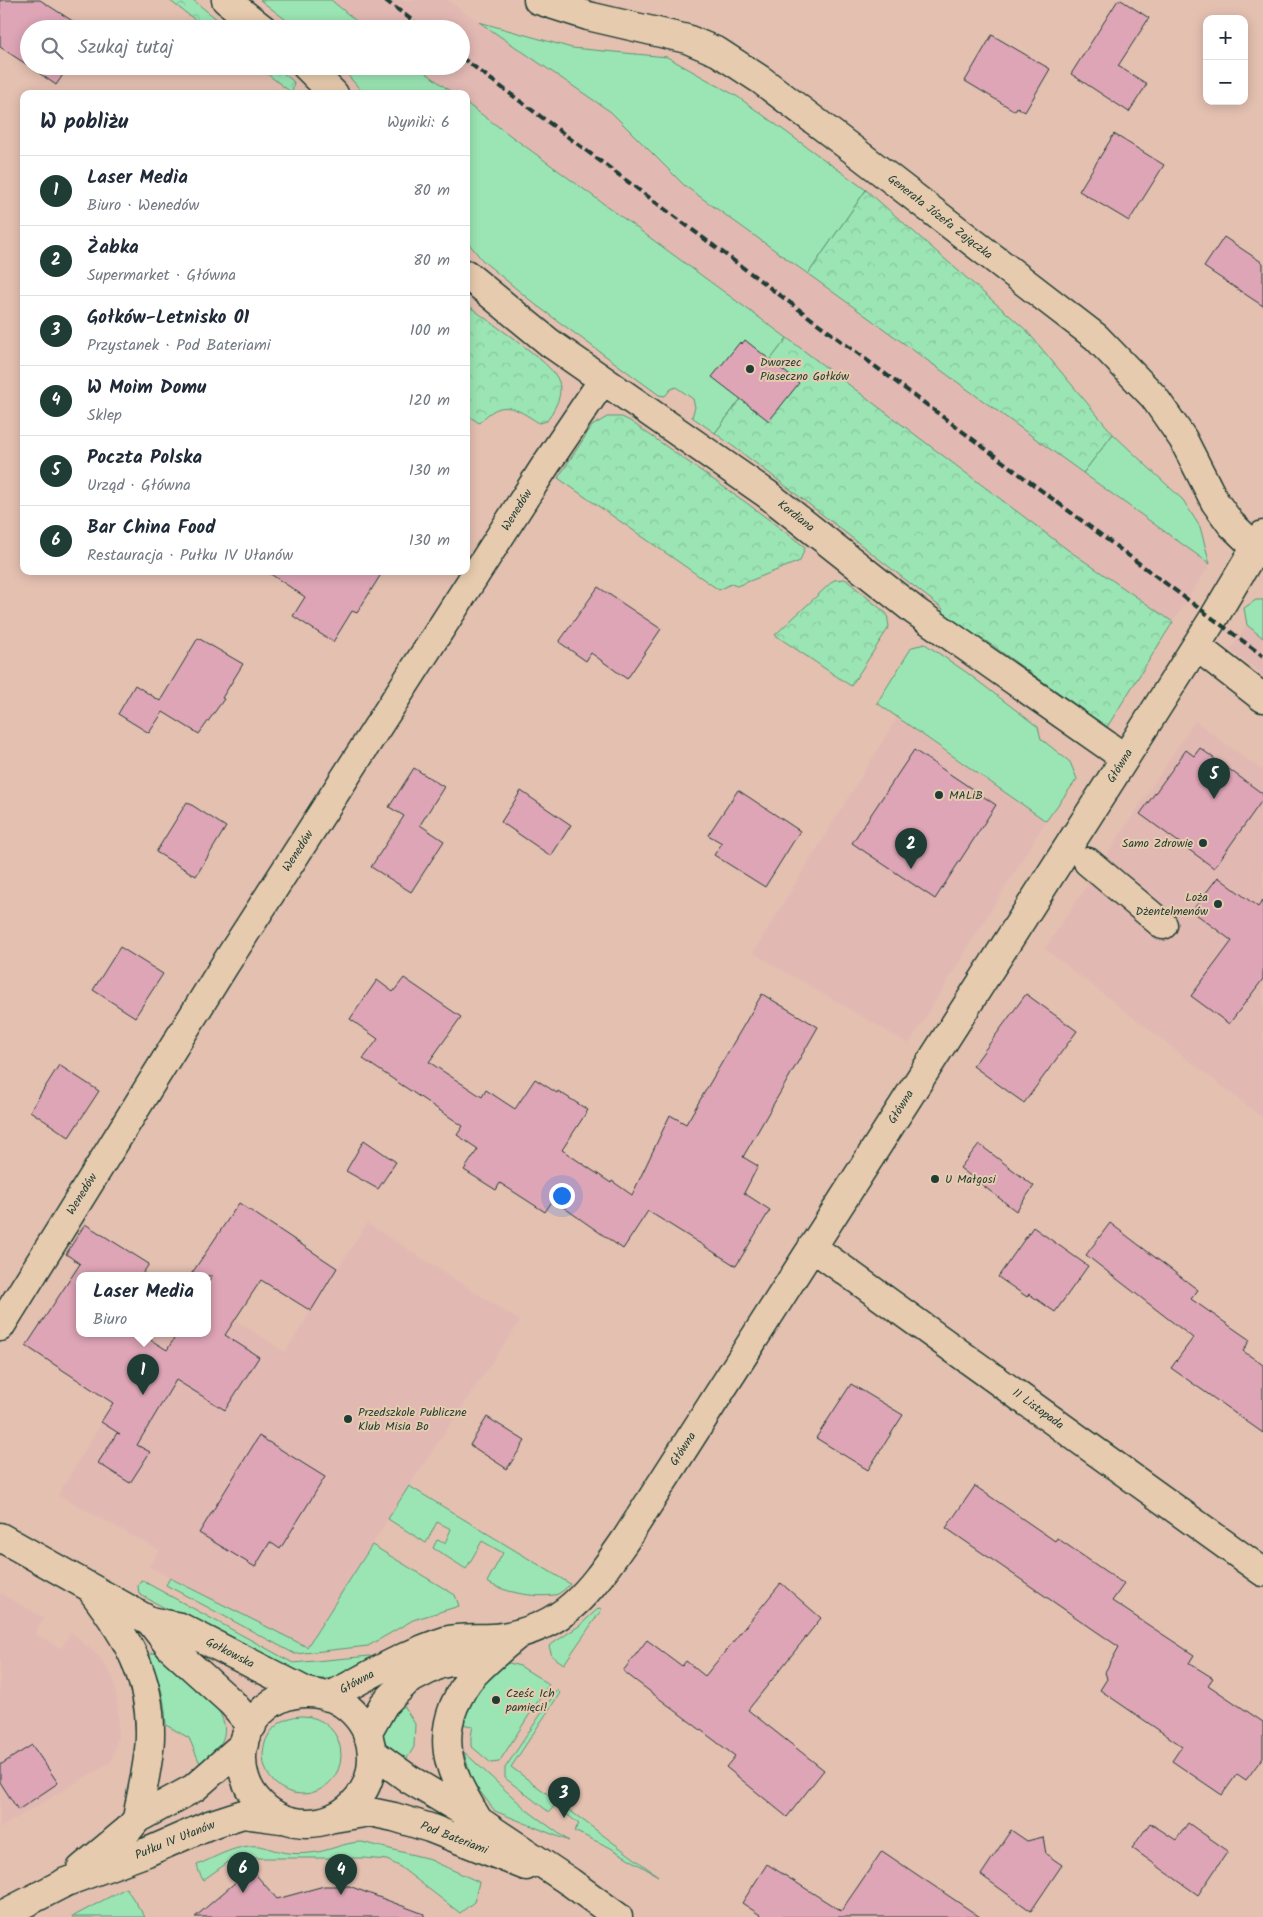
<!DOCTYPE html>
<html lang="pl">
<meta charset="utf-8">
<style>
:root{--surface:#fff;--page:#f2f2f3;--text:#1f2937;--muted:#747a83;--line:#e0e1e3;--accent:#1f3d34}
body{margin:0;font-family:Kalam,sans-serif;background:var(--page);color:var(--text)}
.controls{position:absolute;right:15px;top:15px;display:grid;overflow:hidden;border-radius:10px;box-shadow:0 2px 12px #0003}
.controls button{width:45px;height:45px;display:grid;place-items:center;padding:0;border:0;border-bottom:1px solid var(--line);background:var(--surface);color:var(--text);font:25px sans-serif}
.you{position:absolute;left:561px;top:1195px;width:18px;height:18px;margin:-12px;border:4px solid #fff;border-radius:50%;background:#1a73e8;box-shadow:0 0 0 8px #1a73e833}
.badge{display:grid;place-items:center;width:32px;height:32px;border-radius:50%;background:var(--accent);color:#fff;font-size:16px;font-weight:700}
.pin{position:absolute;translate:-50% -41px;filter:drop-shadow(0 1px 2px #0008)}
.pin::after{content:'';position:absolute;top:26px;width:18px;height:15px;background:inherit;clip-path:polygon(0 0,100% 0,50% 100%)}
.popup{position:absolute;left:76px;top:1272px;width:135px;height:65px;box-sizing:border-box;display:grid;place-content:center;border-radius:10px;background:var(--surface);filter:drop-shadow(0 1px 4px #0005);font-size:16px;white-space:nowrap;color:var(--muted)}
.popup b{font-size:19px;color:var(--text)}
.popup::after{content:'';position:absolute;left:50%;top:100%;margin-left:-10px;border:10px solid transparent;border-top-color:var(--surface)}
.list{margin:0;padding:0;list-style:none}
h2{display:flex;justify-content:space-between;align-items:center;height:65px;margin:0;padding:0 20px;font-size:21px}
h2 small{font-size:16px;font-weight:400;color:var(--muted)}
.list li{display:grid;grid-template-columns:32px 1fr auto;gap:15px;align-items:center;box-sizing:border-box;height:70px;padding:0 20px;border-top:1px solid var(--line)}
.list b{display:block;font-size:19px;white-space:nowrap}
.list p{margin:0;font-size:16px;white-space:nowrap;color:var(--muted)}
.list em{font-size:16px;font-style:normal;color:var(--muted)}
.icon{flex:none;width:28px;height:28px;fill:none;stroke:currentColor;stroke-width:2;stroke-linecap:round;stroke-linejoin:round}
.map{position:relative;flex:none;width:1263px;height:1917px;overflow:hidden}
.search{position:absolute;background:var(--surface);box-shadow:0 2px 12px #0003;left:20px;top:20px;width:450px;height:55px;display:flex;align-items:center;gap:12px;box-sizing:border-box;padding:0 18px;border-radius:28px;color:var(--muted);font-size:19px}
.panel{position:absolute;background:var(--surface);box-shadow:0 2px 12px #0003;left:20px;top:90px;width:450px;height:485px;border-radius:10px}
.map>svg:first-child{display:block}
.built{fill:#e2b8b3}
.green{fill:#9be5b4;stroke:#5d9174}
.forest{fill:url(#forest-crowns);stroke:#5d9174}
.building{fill:#dea5b7;stroke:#1f3d34}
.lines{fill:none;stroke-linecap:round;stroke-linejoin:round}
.minor-casing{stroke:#1f3d34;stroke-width:31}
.minor{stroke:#e7cbae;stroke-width:28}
.rail{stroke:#1f3d34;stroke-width:4;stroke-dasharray:8 4;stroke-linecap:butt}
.poi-dot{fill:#1f3d34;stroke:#e7cbae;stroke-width:2}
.labels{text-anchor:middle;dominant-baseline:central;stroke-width:4;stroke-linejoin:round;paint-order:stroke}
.street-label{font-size:12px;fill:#1f3d34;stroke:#e7cbae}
.poi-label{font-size:12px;fill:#1f3d34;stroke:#e7cbae;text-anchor:start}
</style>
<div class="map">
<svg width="1263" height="1917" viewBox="0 0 1263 1917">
<defs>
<pattern id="forest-crowns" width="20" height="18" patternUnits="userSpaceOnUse" patternTransform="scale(1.25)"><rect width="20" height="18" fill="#9be5b4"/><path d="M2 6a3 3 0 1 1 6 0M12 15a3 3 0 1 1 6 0" fill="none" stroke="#85c59b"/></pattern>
</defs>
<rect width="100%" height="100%" fill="#e4c0b1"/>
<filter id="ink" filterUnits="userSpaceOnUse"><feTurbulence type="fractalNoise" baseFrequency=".02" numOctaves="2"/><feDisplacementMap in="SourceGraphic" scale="10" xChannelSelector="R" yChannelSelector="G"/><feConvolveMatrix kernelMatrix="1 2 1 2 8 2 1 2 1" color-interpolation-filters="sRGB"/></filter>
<g filter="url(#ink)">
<path class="built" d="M331,0H447L611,112L685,186L1210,564L1173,622L1068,550L787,338L466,103V94H454L417,66H461V29H366Z
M1247,625L1263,637V675L1230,650Z
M897,718L1046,821L909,1044L753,953Z
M1195,721L1263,771V1118L1045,949Z
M367,1223L520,1321L409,1486L307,1648L149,1567L159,1550L58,1495L155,1334H207V1301L285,1352Z
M0,1593L44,1618L35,1634L61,1648L71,1632L101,1659L114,1679L118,1710V1739L111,1762L0,1828Z"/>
<path class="green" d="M260,0H331L366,29H298Z
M479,22L572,48L667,57L738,97L866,190L808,274L685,186L611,112Z
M340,66H417L454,94H364Z
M466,103L787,338L715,433L692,417L695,407L693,399L676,387L671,389L665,396L659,395L536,305L483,261L466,240Z
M1113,434L1183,500L1200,527L1210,564L1083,473Z
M1256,600H1263V638L1247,625L1244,608Z
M925,644L966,672L1038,727L1041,739L1070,762L1077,779L1046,821L877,703L912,647Z
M409,1486L567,1582L570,1584C566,1588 559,1595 554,1595C534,1598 503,1592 487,1582L503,1553L482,1541L466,1569L433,1548L437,1540L445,1543L451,1529L437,1522L426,1543L388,1519Z
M372,1545L455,1595L459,1606L413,1620L368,1646L295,1654L166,1585L170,1578L307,1647Z
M141,1580L293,1663L370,1656L374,1658C345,1675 337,1682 303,1678L202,1628L139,1594L138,1586Z
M599,1608L602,1609L564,1664L552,1656L549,1646L579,1626Z
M153,1653L157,1654L211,1700C235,1730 224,1743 202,1768L189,1738L166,1725C165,1701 161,1680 148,1659L151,1654Z
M509,1663L520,1666L549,1684L499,1762L491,1763L471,1746V1736L473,1726L461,1724L473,1695L500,1667Z
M557,1690L560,1693L511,1767L658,1876L609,1847L574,1831L579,1824L555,1805L549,1812L505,1778V1768Z
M400,1700L415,1724L414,1747L403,1765L383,1747L380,1734Z
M263 1755a39 39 0 1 1 78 0a39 39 0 1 1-78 0Z
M464,1752L528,1811L569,1841L495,1811L472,1781Z
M362,1842L426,1858L479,1882L474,1902L460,1913L399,1866L387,1860L364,1858H234L203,1880L199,1872L197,1865C218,1856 237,1844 260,1846C266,1847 272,1850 278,1851C288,1854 300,1854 310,1853C328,1852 344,1842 362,1842Z
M126,1888L145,1917H72Z"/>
<path class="forest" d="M169,0H193L229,29H207Z
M257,66H275L294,82L292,93Z
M866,190L1026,330L1113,434L1083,473L808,274Z
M466,303C485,321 553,361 559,382C563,397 554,409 547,421L539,423C514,407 502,398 479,423L466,414Z
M787,338L1068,550L1173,622L1107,727L983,639L980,643L940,613L943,609L769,473L715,433Z
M607,417H622L630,421L748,504L805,547L800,561L737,586L731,584L719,590L558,478L592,426Z
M845,579L887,614L889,627L851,686L775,635L834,580Z"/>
<path class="building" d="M0,0H40L85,29H29V66L0,47Z
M1118,0H1121L1149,18L1118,66L1147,84L1129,112L1071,74Z
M992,35L1050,69L1025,112L1017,107L1015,111L965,81Z
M29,66H69L56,85Z
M1114,134L1164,165L1129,221L1079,191Z
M1224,237L1263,263V306L1204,267Z
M745,340L799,383L769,421L712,377L740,342L742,344Z
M266,571H383L357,613L352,611L333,642L293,616L305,597Z
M598,587L661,629L627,679L591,653L586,661L559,642Z
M198,638L243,664L222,698L224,699L199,734L163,712L149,733L118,714L135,685L160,701Z
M1200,748L1263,794V799L1214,868L1140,814L1186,750L1194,756Z
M914,750L996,805L935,899L852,843Z
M414,768L444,787L420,825L444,841L411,892L371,867L404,816L389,807Z
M738,790L800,831L765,887L714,855L722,843L708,835Z
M521,791L571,825L551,856L501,822Z
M187,802L226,827L196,876L156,852Z
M1218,877L1258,907L1263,900V979L1229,1024L1191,996L1232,941L1192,911Z
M120,947L163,974L135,1017L93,990Z
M404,978L461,1017L429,1062L482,1097L486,1090L515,1109L535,1079L557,1093L558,1091L588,1110L562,1150L611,1183L612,1181L632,1195L670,1115L686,1124L762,994L818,1027L743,1157L758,1166L744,1193L770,1210L736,1266L648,1211L623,1249L553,1200L545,1212L500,1183L496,1190L464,1170L478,1149L457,1135L463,1126L363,1059L378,1039L350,1019L377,980L393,992Z
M1026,994L1077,1031L1024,1103L973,1066Z
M59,1065L99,1091L69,1137L30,1111Z
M364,1140L396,1162L378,1189L346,1171Z
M979,1144L1034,1186L1016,1211L960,1168Z
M239,1203L337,1268L311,1311L261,1280L225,1335L259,1357L225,1410L176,1380L137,1445L150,1452L130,1483L98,1463L117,1433L120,1434L101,1422L113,1403L26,1346L80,1264L66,1254L85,1224L149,1264L141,1276H79V1334H141L167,1350L177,1334H207V1285L212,1276H190Z
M1110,1223L1198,1290L1191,1299L1250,1340L1243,1351L1263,1365V1433L1171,1368L1193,1338L1086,1255Z
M1033,1227L1088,1266L1055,1312L1029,1294L1027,1297L998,1277Z
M851,1384L903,1415L868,1470L816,1438Z
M487,1417L525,1441L507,1469L470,1445Z
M259,1436L325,1477L280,1549L270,1542L255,1567L199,1533Z
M975,1486L1055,1541L1057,1538L1124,1584L1112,1601L1194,1655L1189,1663L1213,1678L1208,1685L1263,1722V1757L1246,1780L1237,1774L1222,1795L1172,1761L1182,1746L1100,1690L1107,1679L1105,1672L1119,1647L946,1528Z
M781,1583L821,1618L748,1710L824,1770L787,1817L726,1767L735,1756L623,1671L647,1640L682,1666L686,1661L705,1676Z
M32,1745L58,1783L18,1810L0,1782V1765Z
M1150,1823L1176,1840L1188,1823L1228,1851L1198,1895L1132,1848Z
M1011,1830L1027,1841L1043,1837L1046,1854L1062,1865L1031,1911L981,1875Z
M882,1851L980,1917H763L742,1903L767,1864L841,1911Z
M251,1869L277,1899L324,1886H349L424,1914V1917H195Z"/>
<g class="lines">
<g class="minor-casing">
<path id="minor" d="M226,0L263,29
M538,0L588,16L687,39L718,52L761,80L856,152L1096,337L1154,397L1183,439L1215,502L1231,524L1263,555
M306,66L334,94
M466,274L550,343L767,494L915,611L1125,758
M1196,646L1263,698
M1088,862L1163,925
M812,1247L1263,1572
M0,1327L224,966L547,463L603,380
M0,1537L150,1621L180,1627L307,1692
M93,1592C127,1637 151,1677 150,1735C150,1760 141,1794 137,1819
M150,1621L170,1647L232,1703L252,1726
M242 1758a65 65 0 1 1 130 0a65 65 0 1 1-130 0Z
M328,1697C367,1677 404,1654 445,1641C463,1636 484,1640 502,1637C567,1627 591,1589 626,1539L1125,758L1213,619L1263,535
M367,1734L384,1704L407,1681L438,1665L463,1659L493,1642
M372,1752L409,1779L479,1821L570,1882L618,1917
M334,1818L370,1812L394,1817L430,1828L526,1866
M478,1820C456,1782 436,1751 454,1706C459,1695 466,1682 474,1674C488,1659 504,1646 520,1633
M81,1869L129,1829L137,1819L194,1788L244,1744
M0,1916L66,1882L147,1852L209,1825L243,1814L281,1819"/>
</g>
<use href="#minor" class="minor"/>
<path class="rail" d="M385,0L424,29
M461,57L1263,656"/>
</g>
</g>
<g class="poi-dot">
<circle cx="750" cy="369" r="5"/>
<circle cx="939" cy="795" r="5"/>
<circle cx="1203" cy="843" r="5"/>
<circle cx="1218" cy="904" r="5"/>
<circle cx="935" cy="1179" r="5"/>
<circle cx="348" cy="1419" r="5"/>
<circle cx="496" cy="1700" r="5"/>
</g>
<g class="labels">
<g class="street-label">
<text transform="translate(940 217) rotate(38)">Generała Józefa Zajączka</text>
<text transform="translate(517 510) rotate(-58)">Wenedów</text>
<text transform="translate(796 516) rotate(38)">Kordiana</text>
<text transform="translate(1120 766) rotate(-58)">Główna</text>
<text transform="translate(298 851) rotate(-57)">Wenedów</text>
<text transform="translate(901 1107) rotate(-58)">Główna</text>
<text transform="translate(82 1194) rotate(-58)">Wenedów</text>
<text transform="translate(1038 1409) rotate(36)">11 Listopada</text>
<text transform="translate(683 1449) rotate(-57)">Główna</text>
<text transform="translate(230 1653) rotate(27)">Gołkowska</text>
<text transform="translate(357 1682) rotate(-28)">Główna</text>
<text transform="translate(454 1838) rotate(21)">Pod Bateriami</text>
<text transform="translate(175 1840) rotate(-22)">Pułku IV Ułanów</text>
</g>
<g class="poi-label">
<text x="760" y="362">Dworzec<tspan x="760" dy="14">Piaseczno Gołków</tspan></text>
<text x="949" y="795">MALiB</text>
<text x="1193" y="843" text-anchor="end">Samo Zdrowie</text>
<text x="1208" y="897" text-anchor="end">Loża<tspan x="1208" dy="14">Dżentelmenów</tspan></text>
<text x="945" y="1179">U Małgosi</text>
<text x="358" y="1412">Przedszkole Publiczne<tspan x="358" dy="14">Klub Misia Bo</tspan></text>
<text x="506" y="1693">Cześc Ich<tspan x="506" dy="14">pamięci!</tspan></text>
</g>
</g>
</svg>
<div class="controls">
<button>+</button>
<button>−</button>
</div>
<div class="you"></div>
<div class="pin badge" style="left:143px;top:1395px">1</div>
<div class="popup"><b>Laser Media</b>Biuro</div>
<div class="pin badge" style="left:911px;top:869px">2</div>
<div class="pin badge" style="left:564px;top:1818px">3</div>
<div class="pin badge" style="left:341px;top:1895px">4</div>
<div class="pin badge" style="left:1214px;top:799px">5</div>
<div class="pin badge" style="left:243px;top:1893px">6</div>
<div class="search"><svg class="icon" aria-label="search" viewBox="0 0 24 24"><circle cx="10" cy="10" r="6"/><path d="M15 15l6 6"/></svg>Szukaj tutaj</div>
<section class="panel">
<h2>W pobliżu<small>Wyniki: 6</small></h2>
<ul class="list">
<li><span class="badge">1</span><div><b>Laser Media</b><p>Biuro · Wenedów</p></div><em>80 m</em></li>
<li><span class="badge">2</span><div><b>Żabka</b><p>Supermarket · Główna</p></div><em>80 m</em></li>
<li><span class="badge">3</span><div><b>Gołków-Letnisko 01</b><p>Przystanek · Pod Bateriami</p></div><em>100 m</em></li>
<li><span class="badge">4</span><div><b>W Moim Domu</b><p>Sklep</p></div><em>120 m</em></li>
<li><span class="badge">5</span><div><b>Poczta Polska</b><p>Urząd · Główna</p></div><em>130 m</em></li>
<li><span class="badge">6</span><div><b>Bar China Food</b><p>Restauracja · Pułku IV Ułanów</p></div><em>130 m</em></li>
</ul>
</section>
</div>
